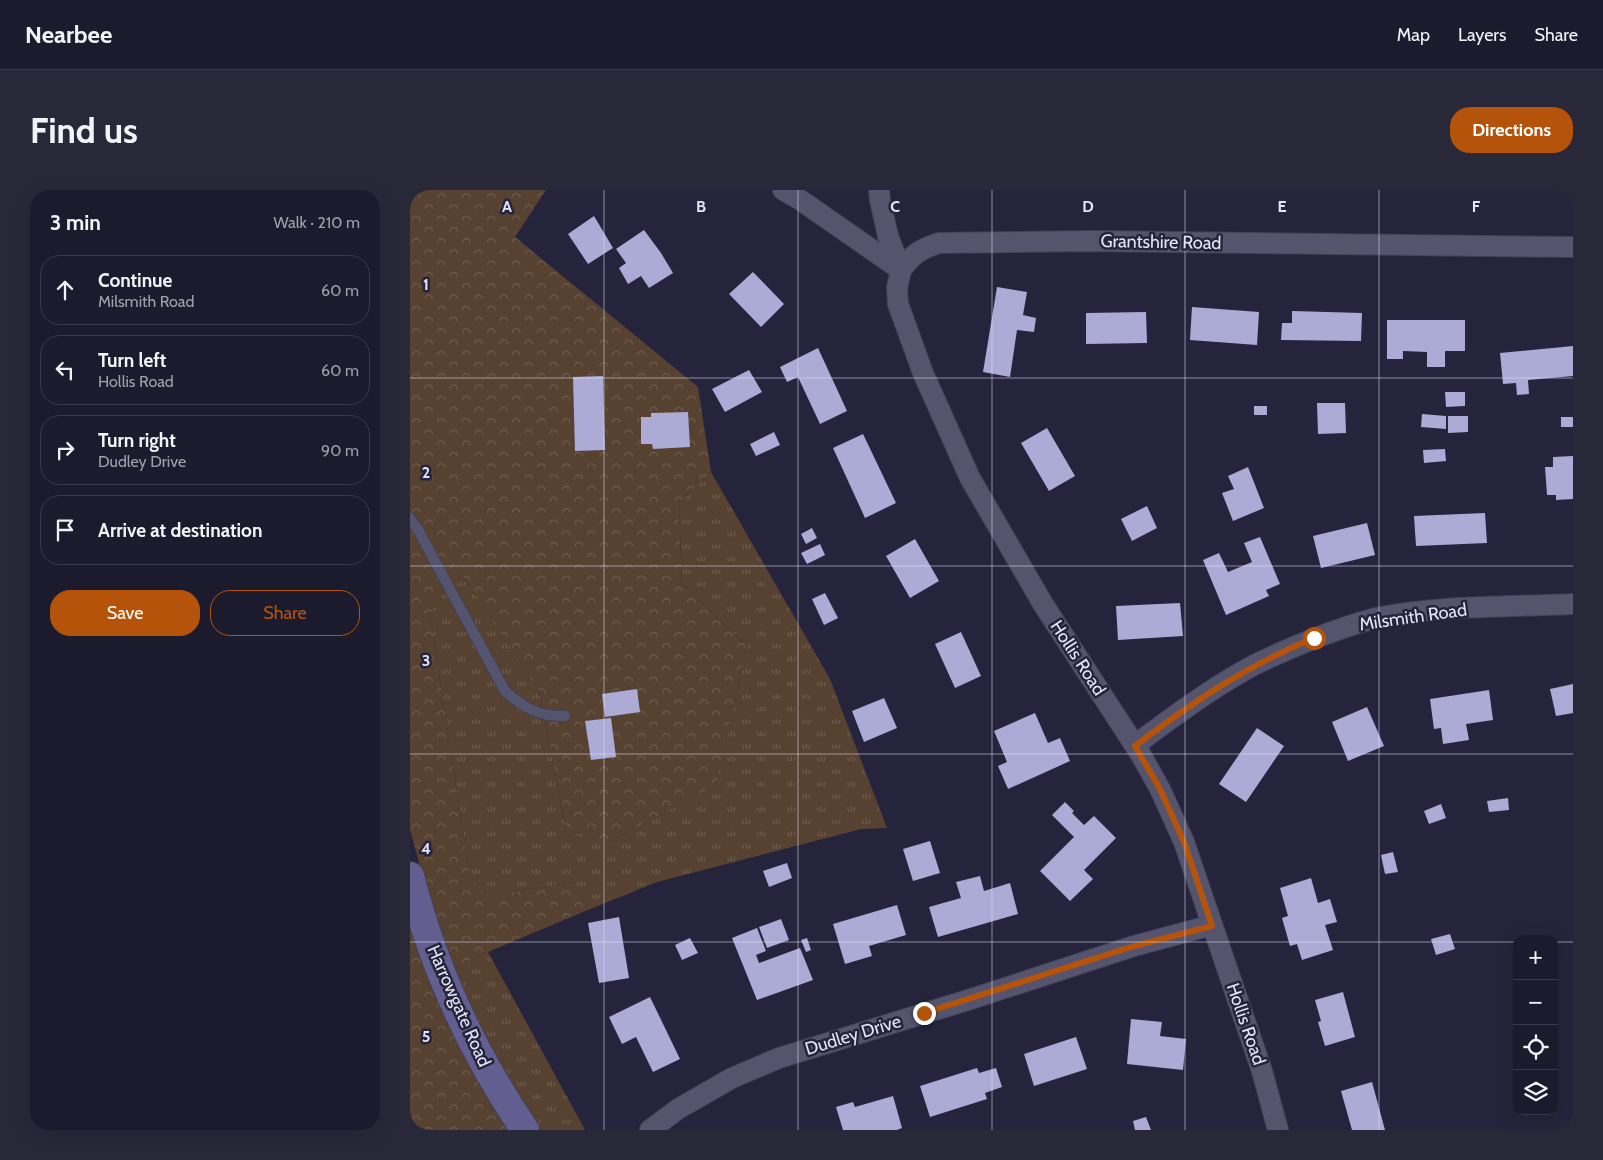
<!DOCTYPE html>
<meta charset="utf-8">
<style>
:root{--surface:#1c1b2d;--page:#292839;--text:#f1f3f6;--muted:#a0a1aa;--line:#3a3949;--accent:#b45309}
body{margin:0;font-family:Cabin,sans-serif;background:var(--page);color:var(--text)}
.controls{position:absolute;right:15px;bottom:15px;display:grid;overflow:hidden;border-radius:10px;box-shadow:0 5px 20px #0002}
.controls button{width:45px;height:45px;display:grid;place-items:center;padding:0;border:0;border-bottom:1px solid var(--line);background:var(--surface);color:var(--text);font:25px sans-serif}
.stop{position:absolute;width:15px;height:15px;margin:-11px;border:4px solid #b45309;border-radius:50%;background:#fff}
.stop.end{background:#b45309;border-color:#fff;box-shadow:0 1px 5px #0008}
.list{margin:0;padding:0;list-style:none}
h2{display:flex;justify-content:space-between;align-items:center;height:65px;margin:0;padding:0 20px;font-size:21px}
h2 small{font-size:16px;font-weight:400;color:var(--muted)}
.list li{display:grid;grid-template-columns:32px 1fr auto;gap:15px;align-items:center;box-sizing:border-box;height:70px;margin:0 10px 10px;padding:0 10px;border:1px solid var(--line);border-radius:20px}
.list b{display:block;font-size:19px;white-space:nowrap}
.list p{margin:0;font-size:16px;white-space:nowrap;color:var(--muted)}
.list em{font-size:16px;font-style:normal;color:var(--muted)}
.actions{display:flex;gap:10px;padding:15px 20px}
.actions a{flex:1;padding:11px 0;border:1px solid var(--accent);border-radius:20px;text-align:center;font-size:18px;color:var(--accent)}
.actions .main{background:var(--accent);color:#fff}
.icon{flex:none;width:28px;height:28px;fill:none;stroke:currentColor;stroke-width:2;stroke-linecap:round;stroke-linejoin:round}
.map{position:relative;flex:none;width:1163px;height:940px;overflow:hidden;border-radius:20px}
header{display:flex;align-items:center;gap:30px;box-sizing:border-box;height:70px;padding:0 25px;background:var(--surface);border-bottom:1px solid var(--line)}
header strong{font-size:24px}
nav{display:flex;gap:28px;margin-inline-start:auto;font-size:18px}
.intro{display:flex;align-items:center;justify-content:space-between;box-sizing:border-box;height:120px;padding:0 30px}
h1{margin:0;font-size:35px}
.button{padding:12px 22px;border-radius:20px;background:var(--accent);color:#fff;font-size:18px;font-weight:700}
main{display:flex;gap:30px;padding:0 30px}
aside{flex:1;background:var(--surface);border-radius:20px;box-shadow:0 5px 20px #0002}
.map>svg:first-child{display:block}
.grass{fill:url(#grass-tufts)}
.forest{fill:url(#forest-crowns)}
.building{fill:#ababd6}
.lines{fill:none;stroke-linecap:round;stroke-linejoin:round}
.service-casing{stroke:#414154;stroke-width:12}
.minor-casing{stroke:#414154;stroke-width:22}
.secondary-casing{stroke:#414154;stroke-width:30}
.service{stroke:#54546f;stroke-width:10}
.minor{stroke:#54546f;stroke-width:20}
.secondary{stroke:#625f90;stroke-width:28}
.route{stroke:#b45309;stroke-width:6}
.grid{fill:none;stroke:#e4e4f4;stroke-width:1;stroke-opacity:0.55}
.labels{text-anchor:middle;dominant-baseline:central;stroke-width:5;stroke-linejoin:round;paint-order:stroke}
.street-label{font-size:18px;fill:#e4e4f4;stroke:#25243c}
.grid-label{font-size:16px;text-anchor:middle;font-weight:bold;fill:#e4e4f4;stroke:#25243c;stroke-width:5;stroke-linejoin:round;paint-order:stroke}
</style>
<header>
<strong>Nearbee</strong>
<nav><a>Map</a><a>Layers</a><a>Share</a></nav>
</header>
<div class="intro"><h1>Find us</h1><a class="button">Directions</a></div>
<main>
<aside>
<h2>3 min<small>Walk · 210 m</small></h2>
<ul class="list">
<li><svg class="icon" aria-label="ahead" viewBox="0 0 24 24"><path d="M12 20V5M6 11l6-6 6 6"/></svg><div><b>Continue</b><p>Milsmith Road</p></div><em>60 m</em></li>
<li><svg class="icon" aria-label="left" viewBox="0 0 24 24"><path d="M17 20v-9H6M10 6l-5 5 5 5"/></svg><div><b>Turn left</b><p>Hollis Road</p></div><em>60 m</em></li>
<li><svg class="icon" aria-label="right" viewBox="0 0 24 24"><path d="M7 20v-9h11M14 6l5 5-5 5"/></svg><div><b>Turn right</b><p>Dudley Drive</p></div><em>90 m</em></li>
<li><svg class="icon" aria-label="arrive" viewBox="0 0 24 24"><path d="M6 21V4h12l-3 4 3 4H6"/></svg><div><b>Arrive at destination</b></div></li>
</ul>
<div class="actions"><a class="main">Save</a><a>Share</a></div>
</aside>
<div class="map">
<svg width="1163" height="940" viewBox="0 0 1163 940">
<defs>
<pattern id="grass-tufts" width="24" height="20" patternUnits="userSpaceOnUse" patternTransform="scale(1.25)"><rect width="24" height="20" fill="#574130"/><path d="M3 7l-1-3M5 7V3M7 7l1-3M15 17l-1-3M17 17v-4M19 17l1-3" fill="none" stroke="#6f5c4f"/></pattern>
<pattern id="forest-crowns" width="20" height="18" patternUnits="userSpaceOnUse" patternTransform="scale(1.25)"><rect width="20" height="18" fill="#574130"/><path d="M2 6a3 3 0 1 1 6 0M12 15a3 3 0 1 1 6 0" fill="none" stroke="#6f5c4f"/></pattern>
</defs>
<rect width="100%" height="100%" fill="#25243c"/>
<path class="grass" d="M301,282L420,489L477,638L451,639L247,692L178,720L163,692L80,706L60,687L20,424L45,373L129,501L157,645L201,651L306,594L337,456L272,394L269,313Z
M78,762L175,940H131L74,851L44,779Z"/>
<path class="forest" d="M0,0H136L105,47L288,197L301,282L269,313L272,394L337,456L306,595L201,651L157,645L129,501L45,374L20,424L60,687L80,706L163,692L178,720L78,762L44,779L26,734L0,640Z
M0,686L115,940H0Z"/>
<path class="building" d="M184,26L203,58L178,74L158,44Z
M234,40L251,63L263,83L239,98L231,86L218,94L209,78L216,73L206,59Z
M343,82L374,114L351,137L319,104Z
M587,97L617,102L613,125L626,128L624,142L607,140L600,187L573,182Z
M782,117L849,122L847,155L780,150Z
M882,121L952,123L951,151L871,150L872,133H882Z
M736,122L737,153L676,154V123Z
M977,130H1055V161H1035V177H1017V162L993,161V169H977Z
M1163,156V186L1118,190L1119,204L1107,205L1106,193L1093,194L1090,163Z
M408,158L437,221L410,234L388,187L377,192L370,177Z
M339,180L352,202L315,222L302,199Z
M193,186L195,260L165,261L163,187Z
M1035,202H1055V216L1036,217Z
M907,213H935L936,243L908,244Z
M844,216H857V225H844Z
M278,222L280,257L243,259L242,254H231V227H241V223Z
M1012,224L1036,226V239L1011,237Z
M1038,226H1058V242L1038,243Z
M1151,227H1163V237H1151Z
M637,238L665,286L639,301L611,253Z
M364,242L370,255L346,266L340,254Z
M453,244L486,313L455,328L423,258Z
M1035,259L1036,271L1014,273L1013,260Z
M1163,266V309L1146,310V305H1137L1135,277H1143V267Z
M838,277L854,318L823,331L812,303L824,299L818,286Z
M737,316L747,338L722,351L711,329Z
M1075,323L1077,353L1006,356L1004,326Z
M957,333L965,365L911,378L903,346Z
M402,338L407,348L396,354L391,344Z
M850,347L870,394L856,400L859,406L816,425L793,370L809,363L818,382L842,372L834,353Z
M505,349L529,391L500,408L476,366Z
M410,354L415,365L397,374L391,363Z
M415,403L428,428L414,435L402,409Z
M770,413L773,446L708,450L706,416Z
M551,442L571,486L545,498L525,454Z
M1163,494V523L1146,526L1140,499Z
M227,499L230,522L195,527L192,504Z
M1079,500L1083,530L1056,534L1059,550L1033,554L1031,538L1024,539L1020,509Z
M474,508L487,538L454,552L442,521Z
M957,517L974,556L938,571L922,532Z
M625,523L638,553L650,548L660,571L598,599L588,576L597,572L584,541Z
M201,528L206,567L181,570L175,531Z
M847,538L874,556L836,612L809,594Z
M1098,608L1099,620L1079,622L1077,611Z
M655,612L664,621L662,623L674,635L684,626L706,648L674,680L683,689L660,711L630,681L664,647L642,625Z
M1031,614L1036,628L1019,634L1014,621Z
M520,651L530,683L503,691L493,659Z
M983,662L988,682L975,684L971,665Z
M377,673L382,688L359,697L353,681Z
M570,686L574,701L600,693L608,724L528,747L519,717L551,708L546,692Z
M901,688L908,713L920,709L927,732L915,735L923,760L892,770L887,754L880,756L872,728L878,726L870,698Z
M487,715L496,745L459,756L462,766L435,774L423,734Z
M209,727L219,788L189,793L178,733Z
M371,729L379,750L357,758L349,737Z
M347,738L356,761L346,765L349,773L390,758L403,790L347,810L322,748Z
M1040,744L1045,759L1026,765L1021,749Z
M280,748L288,763L272,770L265,755Z
M397,748L401,760L396,762L391,750Z
M933,802L945,847L915,856L908,832L911,831L905,810Z
M240,807L270,869L243,882L226,847L212,854L199,827Z
M721,829L752,832L750,846L776,849L773,880L717,874Z
M666,847L677,879L624,896L614,864Z
M567,878L569,883L586,878L592,897L575,903L577,909L520,927L510,896Z
M962,892L975,940H942L931,901Z
M483,906L492,938L487,940H433L426,917L443,912L445,917Z
M736,927L741,940H725L723,931Z"/>
<g class="lines">
<g class="service-casing">
<path id="service" d="M0,328L7,338L95,501C114,518 130,527 155,526"/>
</g>
<g class="minor-casing">
<path id="minor" d="M373,0L389,9L491,80C503,64 510,59 529,53L683,51L1163,57
M469,0L470,10L478,46L491,80L487,98L488,114L513,183L560,288L633,414L731,565L750,599L774,652L852,881L868,940
M725,555C760,529 796,502 835,480C858,467 883,457 908,447C927,440 946,433 966,428C1030,415 1098,417 1163,414
M240,940L268,919L322,888L369,868L558,810L724,756L802,735"/>
</g>
<g class="secondary-casing">
<path id="secondary" d="M0,686C23,777 62,862 115,940"/>
</g>
<use href="#service" class="service"/>
<use href="#minor" class="minor"/>
<use href="#secondary" class="secondary"/>
</g>
<g class="lines">
<path class="route" d="M514,823L724,756L802,736L774,652L750,599L725,556C783,512 837,475 904,448"/>
</g>
<path class="grid" d="M194,0V940M388,0V940M582,0V940M775,0V940M969,0V940M0,188H1163M0,376H1163M0,564H1163M0,752H1107M1144,752H1163"/>
<g class="labels">
<g class="street-label">
<text transform="translate(751 52) rotate(1)">Grantshire Road</text>
<text transform="translate(1003 427) rotate(-8)">Milsmith Road</text>
<text transform="translate(668 468) rotate(57)">Hollis Road</text>
<text transform="translate(49 816) rotate(66)">Harrowgate Road</text>
<text transform="translate(836 834) rotate(71)">Hollis Road</text>
<text transform="translate(443 845) rotate(-17)">Dudley Drive</text>
</g>
</g>
<g class="grid-label">
<text x="97" y="22">A</text>
<text x="291" y="22">B</text>
<text x="485" y="22">C</text>
<text x="678" y="22">D</text>
<text x="872" y="22">E</text>
<text x="1066" y="22">F</text>
<text x="16" y="100">1</text>
<text x="16" y="288">2</text>
<text x="16" y="476">3</text>
<text x="16" y="664">4</text>
<text x="16" y="852">5</text>
</g>
</svg>
<div class="controls">
<button>+</button>
<button>−</button>
<button><svg class="icon" aria-label="locate" viewBox="0 0 24 24"><circle cx="12" cy="12" r="6"/><path d="M12 2v4M12 18v4M2 12h4M18 12h4"/></svg></button>
<button><svg class="icon" aria-label="layers" viewBox="0 0 24 24"><path d="M12 4l9 5-9 5-9-5zM3 14l9 5 9-5"/></svg></button>
</div>
<div class="stop" style="left:904px;top:448px"></div>
<div class="stop end" style="left:514px;top:823px"></div>
</div>
</main>
